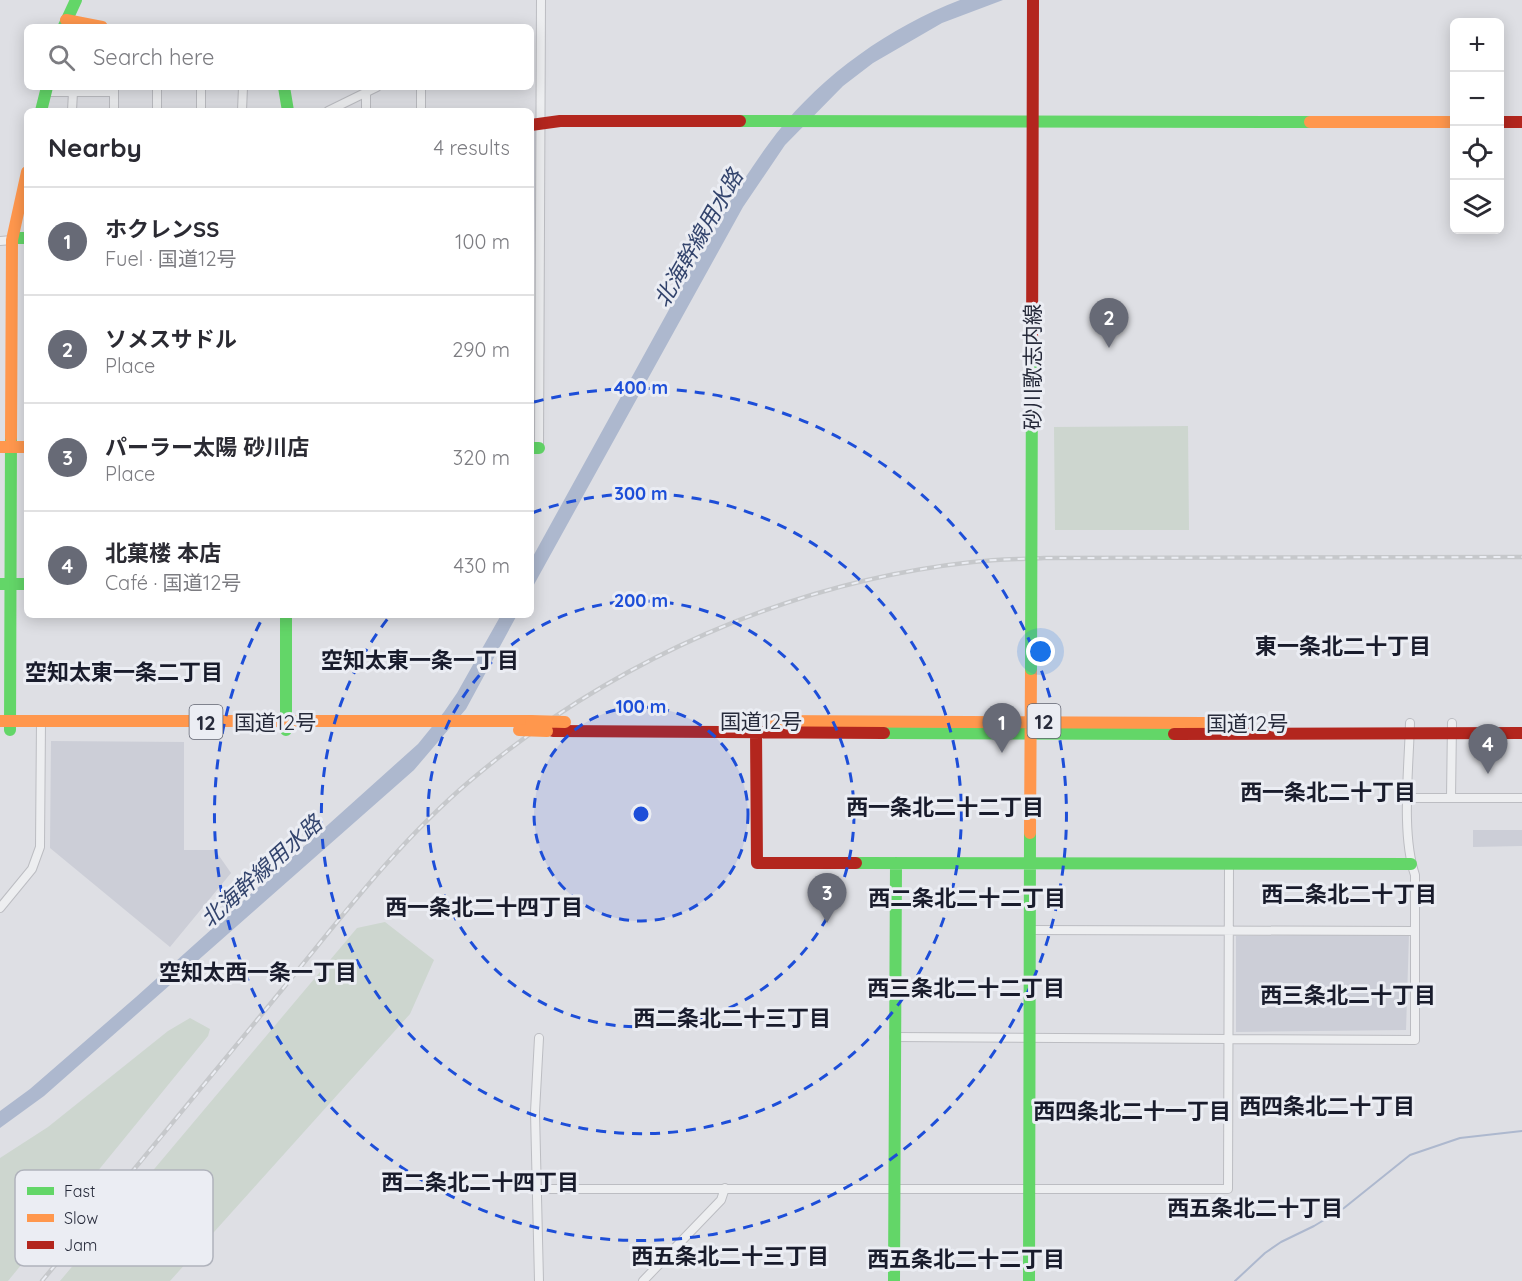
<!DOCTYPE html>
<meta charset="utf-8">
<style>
:root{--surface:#fff;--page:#f7f7f7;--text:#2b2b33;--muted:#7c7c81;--line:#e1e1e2;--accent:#676a76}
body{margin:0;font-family:Quicksand,"Noto Sans JP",sans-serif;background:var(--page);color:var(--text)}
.controls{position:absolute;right:18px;top:18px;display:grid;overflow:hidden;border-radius:9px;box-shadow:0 3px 15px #0003}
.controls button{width:54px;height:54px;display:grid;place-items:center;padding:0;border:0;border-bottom:2px solid var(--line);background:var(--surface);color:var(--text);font:30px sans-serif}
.you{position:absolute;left:1041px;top:652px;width:21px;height:21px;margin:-15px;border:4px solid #fff;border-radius:50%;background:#1a73e8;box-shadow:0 0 0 9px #1a73e833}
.badge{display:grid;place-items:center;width:39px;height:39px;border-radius:50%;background:var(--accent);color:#fff;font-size:20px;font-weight:700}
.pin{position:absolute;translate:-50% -50px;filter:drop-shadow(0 2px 3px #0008)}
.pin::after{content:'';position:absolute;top:32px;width:21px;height:18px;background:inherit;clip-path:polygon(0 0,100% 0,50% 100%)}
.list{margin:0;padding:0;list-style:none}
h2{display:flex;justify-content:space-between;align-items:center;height:78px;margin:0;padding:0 24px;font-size:26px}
h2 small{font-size:20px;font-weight:400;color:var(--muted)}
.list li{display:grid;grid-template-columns:39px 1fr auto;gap:18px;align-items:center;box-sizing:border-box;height:108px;padding:0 24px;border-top:2px solid var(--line)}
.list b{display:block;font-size:22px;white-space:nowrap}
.list p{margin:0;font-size:20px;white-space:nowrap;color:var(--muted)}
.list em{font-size:20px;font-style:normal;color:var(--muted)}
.icon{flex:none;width:33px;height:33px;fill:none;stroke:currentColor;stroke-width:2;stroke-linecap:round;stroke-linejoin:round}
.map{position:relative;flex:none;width:1522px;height:1281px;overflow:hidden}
.search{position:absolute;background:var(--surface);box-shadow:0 3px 15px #0003;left:24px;top:24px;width:510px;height:66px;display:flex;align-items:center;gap:15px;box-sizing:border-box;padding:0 21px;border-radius:9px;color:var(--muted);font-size:22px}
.panel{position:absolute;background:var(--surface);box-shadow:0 3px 15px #0003;left:24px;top:108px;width:510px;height:510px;border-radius:9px}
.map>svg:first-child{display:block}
.built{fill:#ccced7}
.green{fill:#cdd6cf}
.water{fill:#adb8ce}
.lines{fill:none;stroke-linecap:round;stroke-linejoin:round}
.stream{stroke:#adb8ce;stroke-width:2}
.street-casing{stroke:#bcbdc2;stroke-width:10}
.street{stroke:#edeef0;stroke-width:8}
.fast{stroke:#63d668;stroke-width:12}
.slow{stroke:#ff974d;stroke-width:12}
.jam{stroke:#b3261e;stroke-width:12}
.rail-casing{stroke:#c6c8cb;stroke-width:4.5}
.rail{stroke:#ebedf3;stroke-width:2;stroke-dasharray:7;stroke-linecap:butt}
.fast-bridge{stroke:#63d668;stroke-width:12}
.slow-bridge{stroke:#ff974d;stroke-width:12}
.ring{fill:none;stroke:#1d4ed8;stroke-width:3;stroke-dasharray:10 8}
.labels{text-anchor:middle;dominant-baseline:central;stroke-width:6;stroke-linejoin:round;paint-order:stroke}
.shield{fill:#ebedf3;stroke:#626572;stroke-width:1.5}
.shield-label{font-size:20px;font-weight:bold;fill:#272b3b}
.street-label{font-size:21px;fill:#272b3b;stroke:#ebedf3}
.water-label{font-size:22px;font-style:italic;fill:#33446d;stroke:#ebedf3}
.neighbourhood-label{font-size:22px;font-weight:bold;fill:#191c2c;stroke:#ebedf3}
.key{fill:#ebedf3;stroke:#b0b3bc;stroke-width:1.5}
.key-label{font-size:16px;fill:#272b3b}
.centre{fill:#1d4ed8;stroke:#ebedf3;stroke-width:3}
.ring-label{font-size:18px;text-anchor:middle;font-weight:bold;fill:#1d4ed8;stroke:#ebedf3;stroke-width:6;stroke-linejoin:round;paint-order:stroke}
</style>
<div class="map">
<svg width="1522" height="1281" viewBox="0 0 1522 1281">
<rect width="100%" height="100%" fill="#dedfe4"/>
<path class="built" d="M536,128L532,395H531V130Z
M51,741L184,742V850H215L231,873L170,947L50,848Z
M1473,830H1522V846L1473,847Z
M1409,934L1406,1030L1236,1032V936Z"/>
<path class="green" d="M1188,426L1189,530H1055L1054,427Z
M385,922L434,960L410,1014L170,1281H60L357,928Z
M190,1018L210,1029L208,1036L8,1281H0V1158L48,1127L168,1031Z"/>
<path class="water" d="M960,0H1003L942,23L873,63L843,86L785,145L743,207L531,590V560L720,217C738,189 756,160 776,134C823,74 890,27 960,0Z
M501,615H517L466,709L414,770L44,1096L0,1128V1111L30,1089L136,997L418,744L444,712L457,693Z"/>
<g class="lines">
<path class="stream" d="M1235,1281L1265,1253L1281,1242L1314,1226L1344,1208L1410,1155L1460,1138L1522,1131"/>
<g class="street-casing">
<path id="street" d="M114,87V111
M157,87V111
M46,92H114
M72,111L73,92
M201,111V87
M242,111L243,87
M328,111L377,87
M366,111V92
M421,111V87
M0,241L12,240
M539,448L541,0
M1408,798H1522
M1451,798L1452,723
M0,908L32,869L40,847L41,721
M1029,930L1415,931
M894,1037L1415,1040V875C1401,834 1409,767 1410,723
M539,1038L535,1112L539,1281
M537,1189H1228L1229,864
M643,1281L721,1200L725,1188"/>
</g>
<use href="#street" class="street"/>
<path class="fast" d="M64,26L76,0
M284,87L288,111
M41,111L47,87
M740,121L1310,122
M13,238H27
M531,448H539
M0,584H27
M286,615V730
M10,730L11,438
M884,733L1174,734
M856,863L1411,864
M894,1281L896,863
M1029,1281L1030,833"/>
<path class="slow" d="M66,20L102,27
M1310,122H1454
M11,438L12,240L27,172
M0,447H27
M0,721H531
M769,721L1204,723
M1030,833L1031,669"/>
<path class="jam" d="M1500,122H1522
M531,125L560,121H740
M1032,365L1033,0
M553,731L884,733
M756,731L757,863H856
M1174,734L1522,733"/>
<g class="rail-casing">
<path id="rail" d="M42,1281C123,1183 204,1085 285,986C343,915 400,840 471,780C612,661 789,582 973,562C997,559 1021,559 1044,558L1522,557"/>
</g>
<use href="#rail" class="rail"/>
<path class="fast-bridge" d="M1031,669L1032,365"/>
<path class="slow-bridge" d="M531,721L565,722
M519,730L547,731"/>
</g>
<circle cx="641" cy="814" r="107" fill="#1d4ed8" fill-opacity=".12"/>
<g class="ring">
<circle cx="641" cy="814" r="107"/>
<circle cx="641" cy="814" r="213"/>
<path d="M532 513A320 320 0 1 1 389 617"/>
<path d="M534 402A426 426 0 1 1 263 617"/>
</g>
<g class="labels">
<g class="shield">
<rect x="1027.5" y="704" width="33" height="34" rx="4.5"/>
<rect x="189.5" y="705" width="33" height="34" rx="4.5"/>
</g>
<g class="shield-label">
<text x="1044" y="721">12</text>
<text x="206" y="722">12</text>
</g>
<g class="street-label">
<text transform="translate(1032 367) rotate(-90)">砂川歌志内線</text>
<text x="761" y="721">国道12号</text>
<text x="275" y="722">国道12号</text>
<text x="1247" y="723">国道12号</text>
</g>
<g class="water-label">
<text transform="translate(698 238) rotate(-60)">北海幹線用水路</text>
<text transform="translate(261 871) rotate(-42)">北海幹線用水路</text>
</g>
<g class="neighbourhood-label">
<text x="1343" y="646">東一条北二十丁目</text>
<text x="420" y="660">空知太東一条一丁目</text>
<text x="124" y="672">空知太東一条二丁目</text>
<text x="1328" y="792">西一条北二十丁目</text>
<text x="945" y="807">西一条北二十二丁目</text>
<text x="1349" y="894">西二条北二十丁目</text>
<text x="967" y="898">西二条北二十二丁目</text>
<text x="484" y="907">西一条北二十四丁目</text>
<text x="258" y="972">空知太西一条一丁目</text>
<text x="966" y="988">西三条北二十二丁目</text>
<text x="1348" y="995">西三条北二十丁目</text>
<text x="732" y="1018">西二条北二十三丁目</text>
<text x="1327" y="1106">西四条北二十丁目</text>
<text x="1132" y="1111">西四条北二十一丁目</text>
<text x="480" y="1182">西二条北二十四丁目</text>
<text x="1255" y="1208">西五条北二十丁目</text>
<text x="730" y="1256">西五条北二十三丁目</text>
<text x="966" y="1259">西五条北二十二丁目</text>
</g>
</g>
<rect x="15" y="1170" width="198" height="96" rx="9" class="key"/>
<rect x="27" y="1187" width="27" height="8" fill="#63d668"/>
<rect x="27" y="1214" width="27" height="8" fill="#ff974d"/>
<rect x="27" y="1241" width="27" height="8" fill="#b3261e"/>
<g class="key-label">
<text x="64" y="1197">Fast</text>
<text x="64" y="1224">Slow</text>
<text x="64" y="1251">Jam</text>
</g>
<circle cx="641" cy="814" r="9" class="centre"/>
<g class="ring-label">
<text x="641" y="394">400 m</text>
<text x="641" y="500">300 m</text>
<text x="641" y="607">200 m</text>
<text x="641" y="713">100 m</text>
</g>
</svg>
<div class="controls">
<button>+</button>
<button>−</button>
<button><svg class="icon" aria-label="locate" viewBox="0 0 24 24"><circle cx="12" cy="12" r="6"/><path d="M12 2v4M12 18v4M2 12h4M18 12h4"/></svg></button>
<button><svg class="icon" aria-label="layers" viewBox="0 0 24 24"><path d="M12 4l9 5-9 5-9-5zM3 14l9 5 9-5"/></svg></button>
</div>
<div class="you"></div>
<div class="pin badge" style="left:1002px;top:753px">1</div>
<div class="pin badge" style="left:1109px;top:348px">2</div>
<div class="pin badge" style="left:827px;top:923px">3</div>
<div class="pin badge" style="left:1488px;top:774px">4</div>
<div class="search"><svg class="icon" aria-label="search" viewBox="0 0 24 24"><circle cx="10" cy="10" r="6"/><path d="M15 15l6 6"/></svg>Search here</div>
<section class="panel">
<h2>Nearby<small>4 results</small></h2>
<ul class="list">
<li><span class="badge">1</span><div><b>ホクレンSS</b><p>Fuel · 国道12号</p></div><em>100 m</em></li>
<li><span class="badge">2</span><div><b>ソメスサドル</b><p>Place</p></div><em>290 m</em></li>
<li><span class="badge">3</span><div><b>パーラー太陽 砂川店</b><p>Place</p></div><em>320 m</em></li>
<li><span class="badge">4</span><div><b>北菓楼 本店</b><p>Café · 国道12号</p></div><em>430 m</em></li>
</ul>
</section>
</div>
